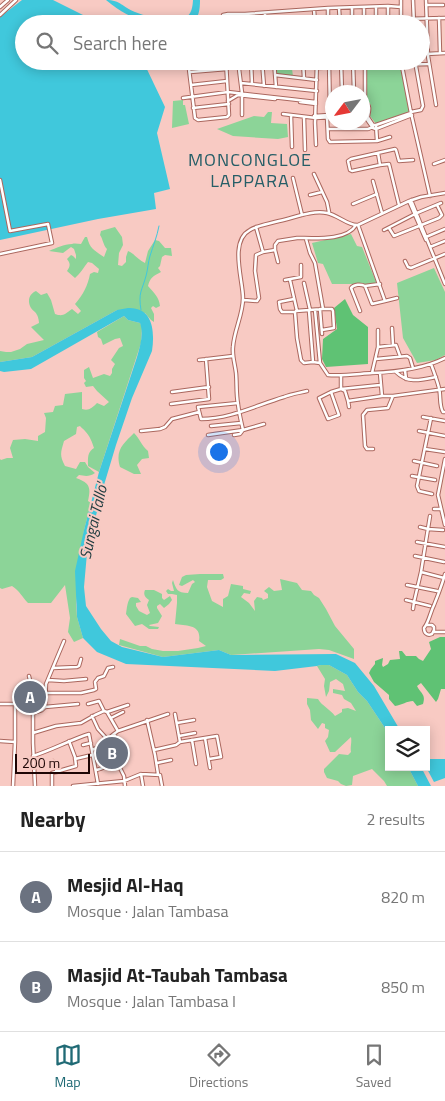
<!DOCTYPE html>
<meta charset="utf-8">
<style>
:root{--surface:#fff;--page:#f2f2f2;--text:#222;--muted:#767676;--line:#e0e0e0;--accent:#206a75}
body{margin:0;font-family:"Titillium Web",sans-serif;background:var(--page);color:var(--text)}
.controls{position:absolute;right:15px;bottom:15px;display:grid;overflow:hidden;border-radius:0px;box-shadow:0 2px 12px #0003}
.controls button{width:45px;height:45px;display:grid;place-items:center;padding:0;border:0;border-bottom:1px solid var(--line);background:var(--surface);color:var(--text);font:25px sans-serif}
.compass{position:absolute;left:325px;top:85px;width:45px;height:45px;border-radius:50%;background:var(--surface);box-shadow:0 2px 12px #0003;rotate:238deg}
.scale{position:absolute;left:15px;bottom:12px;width:75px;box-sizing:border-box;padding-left:5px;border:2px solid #1d0504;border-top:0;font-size:14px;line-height:18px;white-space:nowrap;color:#1d0504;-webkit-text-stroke:4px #f8cac3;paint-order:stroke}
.you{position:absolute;left:218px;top:451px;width:18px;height:18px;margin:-12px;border:4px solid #fff;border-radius:50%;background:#1a73e8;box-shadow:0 0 0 8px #1a73e833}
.badge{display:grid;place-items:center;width:32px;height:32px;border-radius:50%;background:var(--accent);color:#fff;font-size:16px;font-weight:700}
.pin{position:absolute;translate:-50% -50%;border:2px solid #fff;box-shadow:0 1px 5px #0006}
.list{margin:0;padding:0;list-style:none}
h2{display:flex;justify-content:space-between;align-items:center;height:65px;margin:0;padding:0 20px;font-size:21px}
h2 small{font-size:16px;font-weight:400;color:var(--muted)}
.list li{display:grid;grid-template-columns:32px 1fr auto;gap:15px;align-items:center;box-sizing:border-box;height:90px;padding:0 20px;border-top:1px solid var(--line)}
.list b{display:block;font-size:19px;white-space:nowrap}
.list p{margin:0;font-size:16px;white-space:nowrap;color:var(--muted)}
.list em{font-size:16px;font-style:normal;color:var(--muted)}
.icon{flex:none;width:28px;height:28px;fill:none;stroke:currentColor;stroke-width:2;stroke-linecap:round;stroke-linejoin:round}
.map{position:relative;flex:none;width:445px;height:786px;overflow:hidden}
.search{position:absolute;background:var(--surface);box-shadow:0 2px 12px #0003;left:15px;right:15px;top:15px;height:55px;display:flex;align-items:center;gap:12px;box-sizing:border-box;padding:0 18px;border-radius:28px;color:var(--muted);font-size:19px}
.sheet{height:245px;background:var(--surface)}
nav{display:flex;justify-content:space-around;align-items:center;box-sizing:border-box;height:70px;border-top:1px solid var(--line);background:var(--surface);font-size:14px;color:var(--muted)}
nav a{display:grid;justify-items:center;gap:2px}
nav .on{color:var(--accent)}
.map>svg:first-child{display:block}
.green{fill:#8cd498}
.forest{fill:#5fc274}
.water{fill:#40c8dc}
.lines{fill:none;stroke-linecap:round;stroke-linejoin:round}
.stream{stroke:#40c8dc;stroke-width:1}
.minor-casing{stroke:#ab675e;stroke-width:4.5}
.minor{stroke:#fff;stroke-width:2.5}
.labels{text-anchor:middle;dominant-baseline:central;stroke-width:4;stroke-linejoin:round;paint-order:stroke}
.water-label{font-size:16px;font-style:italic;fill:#1e3b3f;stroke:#f8cac3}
.quarter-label{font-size:18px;letter-spacing:1px;fill:#265e67;stroke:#f8cac3}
</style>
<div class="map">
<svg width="445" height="786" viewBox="0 0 445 786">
<rect width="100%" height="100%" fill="#f8cac3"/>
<path class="green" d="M277,62H291L293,76L277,74Z
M401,68L410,112L376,124L370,116C371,110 373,105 367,101L366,70Z
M183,100V105H185L189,124L172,128L173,101Z
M268,112H272L271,123L287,124L288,137L278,139L233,136L217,129L254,116L264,117Z
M115,227L122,237L123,245L119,253L118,265L122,266L126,262V257L128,251C135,254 138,260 145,263L148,251L155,240L159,241L165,248H171L172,256L165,255L162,257L160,266L158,268L161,272C153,276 150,278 148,286C154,293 159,297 160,306L156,308L153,306L151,308L154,314V322L151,320L145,313L117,310L32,357L0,362V351L6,352H11L20,349L27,344L44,340L31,327L39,323C39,321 38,316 37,315C36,312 33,311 31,308C27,301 29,294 36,291L41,295L47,293L51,300L55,314C63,317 65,314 72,309L78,314L81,311L75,304C83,295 88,285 90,274L94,272L98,273L99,269L92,263L88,262C84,267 80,274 75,278L67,271C70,266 71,264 67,259L71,255L73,256L76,259V255L74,249L71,247L63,253L49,251C56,248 64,244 72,244C75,243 78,244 81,244L85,237H87C90,249 94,250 104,257L107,249C103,245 103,239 100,235L101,231Z
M351,234L357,246L362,247L377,284H332L323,264L318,263L312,243Z
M434,268L445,292V355L436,360L417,363L403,338L397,283Z
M124,316L128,320L140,323L142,327L141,343L99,472L88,466C88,459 87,452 94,448C92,442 90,436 85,431C84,429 81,428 80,426L77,427L76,434L64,441C61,452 59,455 65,466L76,469L80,462H85L88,467L95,473C89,477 85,476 79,475L76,478C90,483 91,487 88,501L91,503L84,530L76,604L77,617L83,638L74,642L68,632L70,618L65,585L51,603H28C22,597 20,591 12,586L2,589L0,588V459L1,460L7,458H13L10,448L13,440L25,439L38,441V436L45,432L46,418L44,413L53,412L55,406L63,405L65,394L82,392V409C89,411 92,408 97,403L104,406L109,402L97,391L93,386L86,387L84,383L86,381L84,378V370L89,367L93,378L104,374L110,376L112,373V369L115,364L111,360L119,348L123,346L120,338L115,339L103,345L101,339L98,337L97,332Z
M134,433C140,439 141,445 148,451L149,458L142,459L137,465L141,474H134L120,467C115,450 123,444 134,433Z
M200,574H223L224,578L221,580H208L207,587L212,601L223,607V599L228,596L231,584L243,586V589L251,591L250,594L244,593L241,597L249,603L255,611L254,601L257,597L262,598L263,600L268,598V594L264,591L269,587L274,591L282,590L280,579L297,583L302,590L311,591L314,595L319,598L326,609L335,626L354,649V659L329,650L319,649L231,655L219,650L163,657L119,645L120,639L140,646H146L152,649L163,651H178L198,648L206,646L199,641C202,624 186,626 175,624L177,603V595L172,594H168L166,591L168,589L171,591H174L172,583L173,580C176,589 177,593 188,593L192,584L195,582L193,580L182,586L179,585L182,577L186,575Z
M149,590H154L162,594V598L164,600L170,596L172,600L169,604L164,608L160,604L157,606V608L162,616L158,623L149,625L150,626L159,627L158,629H149L142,624L135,626L126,614C127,608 127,603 130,598L132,597L138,598L141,602L136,603V606L139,611L147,615L150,613L147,605L149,600C145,597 143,595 145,590Z
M321,665H329L347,675L358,692L367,701L389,734V767H408L418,786H387L384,781L372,769L353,776L352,785L346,786L341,784L338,781L327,778L324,772V769L339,754L348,755L351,752C350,747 352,743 351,737L335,752H330L325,741L328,737L329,730L325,728V724L322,723L318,729L311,720L310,710L307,704V698L318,699C322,706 330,709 335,716L342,712V709L348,708L356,711L351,703L344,699L342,695L333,693V689L345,691L343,684L336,679L330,682L329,691L326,697L324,686L325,679L317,666Z"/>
<path class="forest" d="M345,299L353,315L368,327V364L326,367L322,359L323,339L337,329L334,308Z
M440,637H445V689H441L438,699L436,702L421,683L417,686C421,694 426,694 423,704L417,706L413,701C407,701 402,705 395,706L389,699V695L374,682L369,673L371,669L375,664V661L383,658L382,665L383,667L388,664L390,660L400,659L399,651H402L406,656H416L419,659L423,661L431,649L429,642Z"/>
<path class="water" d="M22,0H53L95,21L105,24H24V61H143L165,107L157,133L170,189L154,193L156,209L98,219L0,240V17Z
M106,0C121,0 122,7 135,12C145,16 155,18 166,18C183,19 192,21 193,0H200C200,10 199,19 190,24C154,24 135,24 106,0Z
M128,308C153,307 155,331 152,351L132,398L116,445L101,495L87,553L84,587L86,606L101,629L111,641L122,647L163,657L219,650L231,655L336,654L355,663L374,686L400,730H389V734L367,701L358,692L347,675L329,665H321L317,666L275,671L126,664L97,652L83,638L77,617L75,571L84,530L99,472L137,357C140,346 144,334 140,323L128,320L124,316L31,369L4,372L0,371V362L32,357L117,310Z
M427,759H445V778L434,782L426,767Z
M408,767H421L431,786H418Z"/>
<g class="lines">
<path class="stream" d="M141,310C138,292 142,291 146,276C148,269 148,262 150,256C153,246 157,237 159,226"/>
<g class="minor-casing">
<path id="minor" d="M401,0V24
M413,0L414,24
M426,0L428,56L436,105
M426,5H443
M388,6V24
M0,7L8,0
M376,7V24
M328,8V24
M339,8L340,24
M352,8V24
M364,8V24
M314,9L315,24
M265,13V24
M0,15L16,0
M439,18L440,53
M401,19L445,18
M223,24V15L228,14H245L328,8L388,6L401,7
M304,24L315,23
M427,54L445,53
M188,61L195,118L198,120L227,117L229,115L226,61
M238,61L242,93
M251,61L252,84
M262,61L264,86
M274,61L276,87
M303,61L304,78
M329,61L330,115
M341,61L342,92
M353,61L354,92
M401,61L411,113L430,196
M317,68L428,64
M190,72L227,69
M275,75L317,80
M241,83L317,91
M191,85L227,81
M242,95V115
M183,98L228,92L316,102
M228,101L238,95L275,99
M300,102L316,104
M362,103H365V61
M365,103C371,105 369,111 368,116
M193,108L229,104
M411,112L421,110L423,106L415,61
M283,114L316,118L332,117
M291,115L292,147
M314,116L329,115
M304,117L305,150
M327,117L328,139L330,142L377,141L376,125H373L367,116L362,115
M362,117L366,118L373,128L376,129L412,115
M376,125L411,113
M328,129H368L373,127
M377,141L390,137
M316,145L315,123L317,61
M378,153L380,165
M434,164L445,160
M314,174L327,202L329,212
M293,178L302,215
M0,180L10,231L48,224L52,243L0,254
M373,181L382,213
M310,195L322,192
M411,200L445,284
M409,201L426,240
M353,204L377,194
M399,205L389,164L380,165L352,171L350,170L348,161L351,159L395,149L396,150L399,161L413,160
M358,225L385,301L372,304L365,286C361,284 354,284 351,288L360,311
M256,227L263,252
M389,228L394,236L439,218L442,215L437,205
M384,230L417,213L441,203
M426,237L445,229
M306,239L310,253L315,263L323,309H332L333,311L334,328L322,330
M430,247L445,241
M275,250L278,262
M405,261L408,267L411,268L445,254
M285,280L301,277V265
M290,280L297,311
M304,283L310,310
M365,286L380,284
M294,299L279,302L280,309L282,312H295L297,338L301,360L304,363L313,362L320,363L328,375C343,376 357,374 372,373C396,372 423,369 445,358
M244,300L257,301L259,298L255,271L256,255L263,252L275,250V245L278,241C284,240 291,239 297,238C314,238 347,241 356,225
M385,301L397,298
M320,309L322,334
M315,310L320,363
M296,311L323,309
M309,311L313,362
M392,328L393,345
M378,347L396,345L400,356
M376,359L407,356L410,358L413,368
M199,360L233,356
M431,364C434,372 437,380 439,388C441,395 439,406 443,412H445
M405,370L406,379
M396,372C408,384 421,380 436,377
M372,373L378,347V330
M380,373L382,396
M341,376V389
M341,389L345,391L348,401L382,396H393L445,389
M172,392L209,387
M331,392L339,415L328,419L319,398Z
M331,392L341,389L380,385
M348,401L349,407
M238,403L198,407L201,419C230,419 257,405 284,397C291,394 299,393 307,391
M171,404L209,399L206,359
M423,417L445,421
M431,418L417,486L419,491L432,494
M211,426L241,423
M141,431L160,429L165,427L172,419L199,412
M419,431L445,436
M208,435L243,430C241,421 239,413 238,404C236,394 237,383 236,373C235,364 232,356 233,347C234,330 243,315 243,298C243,280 229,241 250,230C258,225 269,224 279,221C294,218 311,210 327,213C338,215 348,226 358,225L409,201L421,197L445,193
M234,435L240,434L243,430L264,424
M373,449H367L365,446L363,415L367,410L388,408L393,396
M425,449L445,452
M445,459L438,495L445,525
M414,461L437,466
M412,476L435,480
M434,509H441
M430,516L421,572L444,578
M420,527L428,529L443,530
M417,542L445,547
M415,556L444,562
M421,572L414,602L430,606
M407,585L437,591
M406,600L414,602L413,609
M427,625H432L434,627V630L432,634C427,636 424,633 424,628C429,622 430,613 434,605C438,595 442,585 445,574
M434,632H445
M53,668L77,667L79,666L81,659
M29,676L34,697L33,704
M48,680L64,681L86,679
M45,693H81L94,690L96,689L95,682L98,678L104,676L108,668L113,667
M0,704H33V743L35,786
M88,704L99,701L104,711
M45,707L46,684L64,641
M107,712L128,705
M33,713L42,710L45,707L78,704
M175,714L180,742
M92,716L98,729L108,740
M111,718L123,712
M147,720L155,755L158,774
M177,723L194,720
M33,733L56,726L81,723L95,715L104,711L107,712L118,731
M114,734L121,747L123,758
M179,736L195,733
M205,738L210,768
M192,740L196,764
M0,741L15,742
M83,745L91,743
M92,750C105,745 107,738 118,731L168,714
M154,750L176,745L180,742L217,736L221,757L209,759
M33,756C52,750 70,740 89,734L98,784
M75,759L92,755
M53,761L57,772
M157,763L171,760
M120,768L124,776L125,786
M96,770C104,769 108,764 115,762
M141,774L143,786
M13,786L15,742V692L17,689L24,688
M52,786V773L76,766L75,757L69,741
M73,786L124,781L141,774L160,775L162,786"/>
</g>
<use href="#minor" class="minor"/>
</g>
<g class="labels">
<g class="water-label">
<text transform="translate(93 521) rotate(-77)">Sungai Tallo'</text>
</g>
<g class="quarter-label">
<text x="250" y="159">MONCONGLOE<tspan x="250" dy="21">LAPPARA</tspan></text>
</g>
</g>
</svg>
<div class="controls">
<button><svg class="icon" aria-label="layers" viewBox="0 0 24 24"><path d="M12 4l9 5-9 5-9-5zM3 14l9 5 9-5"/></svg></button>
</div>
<svg class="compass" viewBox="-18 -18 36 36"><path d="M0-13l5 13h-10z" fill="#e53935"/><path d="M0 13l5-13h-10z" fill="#767676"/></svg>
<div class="scale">200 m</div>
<div class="you"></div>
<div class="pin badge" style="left:30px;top:697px;background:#6b7280">A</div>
<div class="pin badge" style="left:112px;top:753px;background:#6b7280">B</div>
<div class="search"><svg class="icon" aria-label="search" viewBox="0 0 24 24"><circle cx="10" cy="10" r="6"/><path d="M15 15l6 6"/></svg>Search here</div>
</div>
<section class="sheet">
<h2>Nearby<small>2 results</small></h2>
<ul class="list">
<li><span class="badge" style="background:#6b7280">A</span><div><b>Mesjid Al-Haq</b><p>Mosque · Jalan Tambasa</p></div><em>820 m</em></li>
<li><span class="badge" style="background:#6b7280">B</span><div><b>Masjid At-Taubah Tambasa</b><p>Mosque · Jalan Tambasa I</p></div><em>850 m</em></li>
</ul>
</section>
<nav>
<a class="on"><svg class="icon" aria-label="map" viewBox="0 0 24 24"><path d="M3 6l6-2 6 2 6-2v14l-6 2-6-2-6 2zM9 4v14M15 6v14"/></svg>Map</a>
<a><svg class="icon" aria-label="directions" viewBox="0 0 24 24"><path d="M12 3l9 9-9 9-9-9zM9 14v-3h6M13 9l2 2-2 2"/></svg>Directions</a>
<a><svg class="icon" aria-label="saved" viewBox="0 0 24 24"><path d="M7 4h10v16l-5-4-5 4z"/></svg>Saved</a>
</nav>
